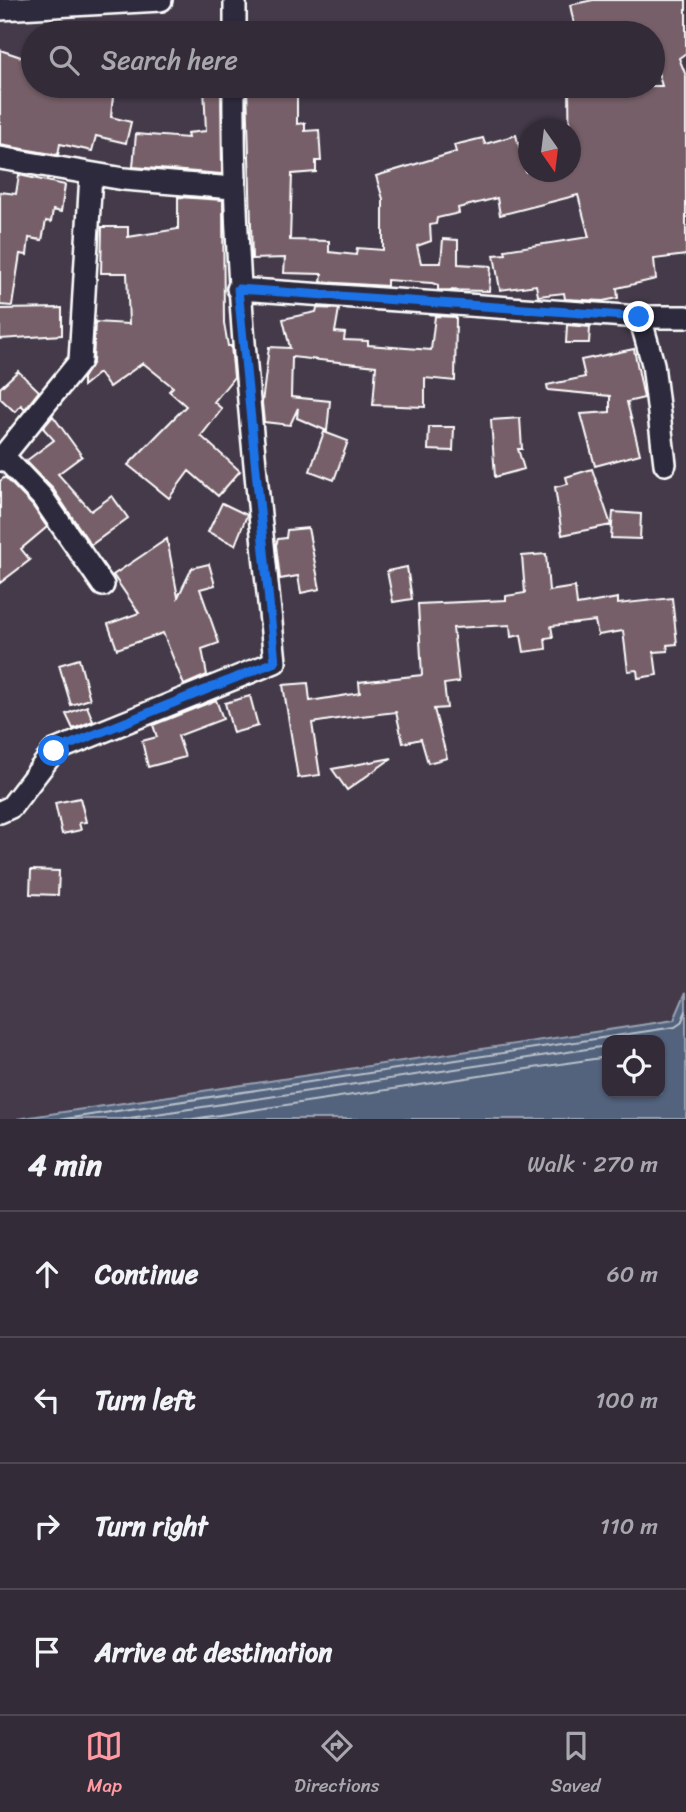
<!DOCTYPE html>
<meta charset="utf-8">
<style>
:root{--surface:#332c38;--page:#3e3843;--text:#f1f3f6;--muted:#a9a7ae;--line:#4e4853;--accent:#ff9aa2}
body{margin:0;font-family:Sriracha,sans-serif;background:var(--page);color:var(--text)}
.controls{position:absolute;right:21px;bottom:21px;display:grid;overflow:hidden;border-radius:14px;box-shadow:0 2px 5px #0004}
.controls button{width:63px;height:63px;display:grid;place-items:center;padding:0;border:0;border-bottom:2px solid var(--line);background:var(--surface);color:var(--text);font:35px sans-serif}
.compass{position:absolute;left:518px;top:119px;width:63px;height:63px;border-radius:50%;background:var(--surface);box-shadow:0 2px 5px #0004;rotate:166deg}
.stop{position:absolute;width:21px;height:21px;margin:-16px;border:5px solid #1a73e8;border-radius:50%;background:#fff}
.stop.end{background:#1a73e8;border-color:#fff;box-shadow:0 2px 7px #0008}
.list{margin:0;padding:0;list-style:none}
h2{display:flex;justify-content:space-between;align-items:center;height:91px;margin:0;padding:0 28px;font-size:30px}
h2 small{font-size:23px;font-weight:400;color:var(--muted)}
.list li{display:grid;grid-template-columns:46px 1fr auto;gap:21px;align-items:center;box-sizing:border-box;height:126px;padding:0 28px;border-top:2px solid var(--line)}
.list b{display:block;font-size:26px;white-space:nowrap}
.list em{font-size:23px;font-style:normal;color:var(--muted)}
.icon{flex:none;width:38px;height:38px;fill:none;stroke:currentColor;stroke-width:2;stroke-linecap:round;stroke-linejoin:round}
.map{position:relative;flex:none;width:686px;height:1119px;overflow:hidden}
.search{position:absolute;background:var(--surface);box-shadow:0 2px 5px #0004;left:21px;right:21px;top:21px;height:77px;display:flex;align-items:center;gap:18px;box-sizing:border-box;padding:0 24px;border-radius:38px;color:var(--muted);font-size:26px}
.sheet{height:595px;background:var(--surface)}
nav{display:flex;justify-content:space-around;align-items:center;box-sizing:border-box;height:98px;border-top:2px solid var(--line);background:var(--surface);font-size:19px;color:var(--muted)}
nav a{display:grid;justify-items:center;gap:4px}
nav .on{color:var(--accent)}
.map>svg:first-child{display:block}
.water{fill:#53637d;stroke:#98a1b1;stroke-width:2;fill-rule:evenodd}
.lines{fill:none;stroke-linecap:round;stroke-linejoin:round}
.shore{stroke:#bac1cb;stroke-width:2}
.building{fill:#765e67;stroke:#fff;stroke-width:2}
.street-casing{stroke:#fff;stroke-width:26}
.street{stroke:#2f2a3d;stroke-width:21}
.route{stroke:#1a73e8;stroke-width:9}
</style>
<div class="map">
<svg width="686" height="1119" viewBox="0 0 686 1119">
<rect width="100%" height="100%" fill="#443a4a"/>
<filter id="ink" filterUnits="userSpaceOnUse"><feTurbulence type="fractalNoise" baseFrequency=".0143" numOctaves="2"/><feDisplacementMap in="SourceGraphic" scale="14" xChannelSelector="R" yChannelSelector="G"/><feConvolveMatrix kernelMatrix="1 2 1 2 8 2 1 2 1" color-interpolation-filters="sRGB"/></filter>
<g filter="url(#ink)">
<path class="water" d="M686,992V1119H17L674,1020ZM607,1040H660V1093H607Z"/>
<g class="lines">
<path class="shore" d="M64,1119L675,1027L681,1023L686,1011
M123,1119L607,1046
M193,1119L607,1057"/>
</g>
<path class="building" d="M593,0H686V53L679,58L686,76V255L654,259L656,279L617,288L618,298L603,301L565,299L564,293L538,296L536,285L500,290L494,255L506,254L505,250L589,237L578,195L500,215L497,198L458,208L459,213L437,218L436,224L430,225L431,241L417,246L421,263H441L443,239L458,240V264L491,266L489,291L438,290V285L432,283L387,280V286L321,282L322,274L284,273L285,258L252,259L247,86H297V124L305,123V131L319,130L321,161H316V172L292,174L290,240L329,241V252L356,255L357,248L383,250V199L376,176L456,152L454,145L483,138L485,144L516,135L526,172H570L569,86H662L653,55V33H576L570,5Z
M0,50L33,61V86H114L111,117L131,122L126,143L96,136L92,151L60,144L58,155L0,145Z
M204,86H221L222,174L133,167L136,134L188,138L187,133L206,131Z
M19,175L65,185L61,212L53,210L51,222L46,221L42,240L29,238L27,255L20,254L12,306L0,305V192L16,194Z
M178,197L223,200L224,323L228,346H231L234,377L214,402L222,409L201,436L240,471L218,496L189,471L169,498L128,465L186,406L169,391L173,387L143,363L109,387L99,373L83,386V378L93,362L95,322L129,324L127,273H101L102,227H128V237L178,229Z
M62,308V335L0,339V309Z
M317,308L339,309L335,332L345,333L344,340L368,341V345L431,350L435,316L456,317L455,381L425,378V407L373,405L376,366L292,357L291,397L330,401L327,431L297,418L298,408L290,425L264,422L262,403L269,347L290,348L283,319L316,312Z
M567,325L590,327L589,343H566Z
M634,349L644,398L627,402L640,454L595,466L581,414L610,412V396L548,390L547,385L585,377L581,360Z
M18,371L39,391L25,409L21,405L15,412L0,398V388Z
M53,416L82,456L58,474L91,511L112,496L128,518L91,545L53,489L26,461L54,440L43,428Z
M520,418L522,449H518L524,469L495,477L491,420Z
M429,427H454L453,451L428,450Z
M324,432L348,441L334,480L310,471Z
M592,469L611,525L562,535L555,487L568,484L566,477Z
M5,477L32,505L47,527L21,549L30,560L0,583V481Z
M222,503L247,515L235,545L208,532Z
M613,512L641,514L640,539L611,538Z
M308,528L320,589L301,593L298,576L280,579L276,545L278,539L286,538L287,530Z
M167,539L178,597L192,568L209,564L215,585L200,589L219,643L202,649L207,675L184,685L163,633L117,649L108,624L139,613L113,575Z
M546,554L549,591L575,587L577,605L618,598V604L672,598L677,644L667,645L668,651L654,652L657,675L638,678L637,670L628,671L623,631L598,635L595,621L551,626L553,637L545,638L546,649L524,652L521,635L511,637L510,625L453,628L459,682L444,684L447,708L434,709L447,758L428,763L421,739L403,743L396,712L343,718L312,723L320,775L298,778L283,685L308,683L310,701L360,693L359,682L422,675L418,604L506,600V596L525,593L522,556Z
M407,567L412,599L393,602L387,571Z
M79,659L90,699L71,705L59,665Z
M250,696L258,726L233,733L225,703Z
M216,700L223,719L178,736L185,757L148,767L142,741L157,737L153,725Z
M87,706L93,721L73,729L66,714Z
M392,758L347,790L332,769Z
M80,798L86,822L79,823L81,830L62,834L55,803Z
M31,870L59,871L58,895L30,894Z"/>
<g class="lines">
<g class="street-casing">
<path id="street" d="M0,9L161,0
M235,33V0
M0,158L124,179L233,188
M238,289L640,317H686
M640,317L653,364L665,464
M3,456L42,497L103,585
M0,460L80,361L91,174
M0,812L11,807L54,751L275,662C256,470 232,279 234,86"/>
</g>
<use href="#street" class="street"/>
</g>
</g>
<g class="lines" filter="url(#ink)">
<path class="route" d="M54,751L275,662L238,289L639,317"/>
</g>
</svg>
<div class="controls">
<button><svg class="icon" aria-label="locate" viewBox="0 0 24 24"><circle cx="12" cy="12" r="6"/><path d="M12 2v4M12 18v4M2 12h4M18 12h4"/></svg></button>
</div>
<svg class="compass" viewBox="-18 -18 36 36"><path d="M0-13l5 13h-10z" fill="#e53935"/><path d="M0 13l5-13h-10z" fill="#a9a7ae"/></svg>
<div class="stop" style="left:54px;top:751px"></div>
<div class="stop end" style="left:639px;top:317px"></div>
<div class="search"><svg class="icon" aria-label="search" viewBox="0 0 24 24"><circle cx="10" cy="10" r="6"/><path d="M15 15l6 6"/></svg>Search here</div>
</div>
<section class="sheet">
<h2>4 min<small>Walk · 270 m</small></h2>
<ul class="list">
<li><svg class="icon" aria-label="ahead" viewBox="0 0 24 24"><path d="M12 20V5M6 11l6-6 6 6"/></svg><div><b>Continue</b></div><em>60 m</em></li>
<li><svg class="icon" aria-label="left" viewBox="0 0 24 24"><path d="M17 20v-9H6M10 6l-5 5 5 5"/></svg><div><b>Turn left</b></div><em>100 m</em></li>
<li><svg class="icon" aria-label="right" viewBox="0 0 24 24"><path d="M7 20v-9h11M14 6l5 5-5 5"/></svg><div><b>Turn right</b></div><em>110 m</em></li>
<li><svg class="icon" aria-label="arrive" viewBox="0 0 24 24"><path d="M6 21V4h12l-3 4 3 4H6"/></svg><div><b>Arrive at destination</b></div></li>
</ul>
</section>
<nav>
<a class="on"><svg class="icon" aria-label="map" viewBox="0 0 24 24"><path d="M3 6l6-2 6 2 6-2v14l-6 2-6-2-6 2zM9 4v14M15 6v14"/></svg>Map</a>
<a><svg class="icon" aria-label="directions" viewBox="0 0 24 24"><path d="M12 3l9 9-9 9-9-9zM9 14v-3h6M13 9l2 2-2 2"/></svg>Directions</a>
<a><svg class="icon" aria-label="saved" viewBox="0 0 24 24"><path d="M7 4h10v16l-5-4-5 4z"/></svg>Saved</a>
</nav>
